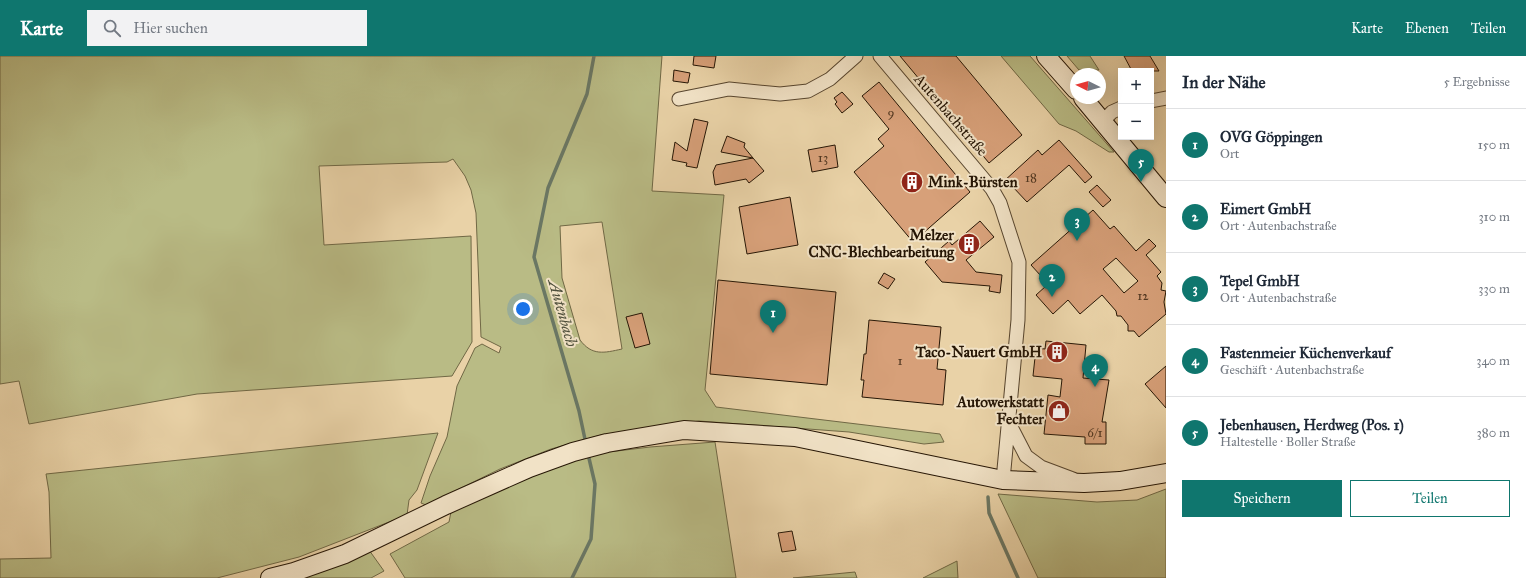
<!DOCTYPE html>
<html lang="de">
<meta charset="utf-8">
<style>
:root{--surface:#fff;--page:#f2f2f3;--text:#1f2937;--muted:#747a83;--line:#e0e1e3;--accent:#0f766e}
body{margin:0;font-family:"IM FELL Great Primer",serif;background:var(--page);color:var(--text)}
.controls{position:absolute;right:12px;top:12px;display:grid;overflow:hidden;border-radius:0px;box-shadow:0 4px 16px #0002}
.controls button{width:36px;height:36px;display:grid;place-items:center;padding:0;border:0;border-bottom:1px solid var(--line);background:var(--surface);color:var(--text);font:20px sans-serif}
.compass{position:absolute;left:1070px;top:12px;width:36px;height:36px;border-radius:50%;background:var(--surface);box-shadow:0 4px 16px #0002;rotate:275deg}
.you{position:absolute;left:523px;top:253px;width:14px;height:14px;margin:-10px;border:3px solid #fff;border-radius:50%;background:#1a73e8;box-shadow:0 0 0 6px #1a73e833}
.badge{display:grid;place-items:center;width:26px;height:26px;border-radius:50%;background:var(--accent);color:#fff;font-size:13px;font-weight:700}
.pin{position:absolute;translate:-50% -33px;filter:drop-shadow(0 1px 2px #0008)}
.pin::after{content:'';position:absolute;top:21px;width:14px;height:12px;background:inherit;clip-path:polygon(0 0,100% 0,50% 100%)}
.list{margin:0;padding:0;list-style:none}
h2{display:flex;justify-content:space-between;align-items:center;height:52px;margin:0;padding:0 16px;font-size:17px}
h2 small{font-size:13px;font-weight:400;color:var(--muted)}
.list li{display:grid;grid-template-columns:26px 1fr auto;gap:12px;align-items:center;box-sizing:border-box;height:72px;padding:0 16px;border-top:1px solid var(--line)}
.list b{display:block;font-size:15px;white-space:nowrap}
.list p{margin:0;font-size:13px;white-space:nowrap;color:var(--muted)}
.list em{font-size:13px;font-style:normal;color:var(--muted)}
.actions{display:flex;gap:8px;padding:12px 16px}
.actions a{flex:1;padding:9px 0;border:1px solid var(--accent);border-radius:0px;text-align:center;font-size:14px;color:var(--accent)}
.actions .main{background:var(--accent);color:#fff}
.icon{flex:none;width:22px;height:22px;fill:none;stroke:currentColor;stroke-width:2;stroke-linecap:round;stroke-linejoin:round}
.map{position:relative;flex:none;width:1166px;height:522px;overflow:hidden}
header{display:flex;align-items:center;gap:24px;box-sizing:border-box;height:56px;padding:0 20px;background:var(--accent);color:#fff}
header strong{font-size:19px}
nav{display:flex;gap:22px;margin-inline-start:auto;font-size:14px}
.search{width:280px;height:36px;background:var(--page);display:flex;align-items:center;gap:10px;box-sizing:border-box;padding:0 14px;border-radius:0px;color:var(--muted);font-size:15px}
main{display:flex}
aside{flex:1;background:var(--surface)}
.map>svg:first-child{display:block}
.green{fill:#b9bb85;stroke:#706845;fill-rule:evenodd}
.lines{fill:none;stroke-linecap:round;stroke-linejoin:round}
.stream{stroke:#6a7764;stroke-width:3.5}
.building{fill:#d7a079;stroke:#261605;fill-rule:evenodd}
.street-casing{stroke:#57452e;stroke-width:15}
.secondary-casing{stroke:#261605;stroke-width:20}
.street{stroke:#f1e2c6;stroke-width:13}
.secondary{stroke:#f1e2c6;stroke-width:18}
.labels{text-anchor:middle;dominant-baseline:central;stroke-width:4;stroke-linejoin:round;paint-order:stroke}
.number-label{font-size:13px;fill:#523822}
.street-label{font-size:15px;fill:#261605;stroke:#f1e2c6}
.poi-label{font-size:15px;font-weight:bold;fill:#261605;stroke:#f1e2c6;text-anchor:end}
.water-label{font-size:16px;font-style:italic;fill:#4e4f3c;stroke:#f1e2c6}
</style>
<header>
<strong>Karte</strong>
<div class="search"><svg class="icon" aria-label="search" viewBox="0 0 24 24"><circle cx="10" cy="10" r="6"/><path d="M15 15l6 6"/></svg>Hier suchen</div>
<nav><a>Karte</a><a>Ebenen</a><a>Teilen</a></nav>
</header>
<main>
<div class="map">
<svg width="1166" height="522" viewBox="0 0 1166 522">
<rect width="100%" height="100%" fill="#e9d2a7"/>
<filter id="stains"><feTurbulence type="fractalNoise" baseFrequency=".005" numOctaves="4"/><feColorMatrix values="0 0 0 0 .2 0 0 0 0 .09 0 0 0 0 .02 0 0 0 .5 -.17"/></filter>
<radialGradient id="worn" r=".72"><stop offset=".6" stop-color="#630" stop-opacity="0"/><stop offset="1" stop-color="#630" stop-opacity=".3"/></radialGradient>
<path class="green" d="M0,0H662L652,135L724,139L705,334L716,351L940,378L944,386L924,388L849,376L699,365L601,379L551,393L500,413L426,449L421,447L430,420L447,381L457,330L475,292L482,288L499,297L501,291L481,281L476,157L471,134L465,120L453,103L447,106L319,110L324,189L471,180L472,286L452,320L197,338L29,368L19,325L0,328ZM602,166L622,293C604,297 592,300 580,284L562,222L560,170Z
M1001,0H1030L1114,96H1109L1076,75L1059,68Z
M1067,0H1090L1099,14H1079Z
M438,377L417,434L409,444L407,459L299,501L217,522H0V503L51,502L49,436L46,418Z
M715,386L736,522H405L390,498L449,466L451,456L471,446L584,399L650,391Z
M1166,433V522H1038L998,438L1097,446L1137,444Z
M369,494L384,515L371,522H295Z
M957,505L958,522H923Z
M855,516L857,522H793Z"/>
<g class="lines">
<path class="stream" d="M586,388L579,355L534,201L548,132L587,38L594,0
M988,441L989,457L1018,522
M572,522L591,483L595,428L588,398"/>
</g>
<path class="building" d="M694,0H716L714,12L693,9Z
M900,0H956L1022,79L989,107Z
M1124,0H1150L1159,15H1132Z
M674,14L690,17L688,27L673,25Z
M879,26L970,136L913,186L854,116L884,90L878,83L889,73L862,40Z
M842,36L853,48L842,57L835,48L837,46L834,42Z
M694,63L708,66L697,112L686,110L687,107L672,104L675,86L687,95Z
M727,80L745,87L744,91L753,102L721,96Z
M1059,84L1092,121L1085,127L1069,109L1027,146L1012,130L1003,126L1038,94L1042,99Z
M835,89L838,111L812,116L808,94Z
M753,102L764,115L749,127L746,123L715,129L713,116L716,109Z
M1097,129L1111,144L1103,151L1089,136Z
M790,141L798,189L747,198L739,151Z
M1093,154L1110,173L1114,170L1136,195L1149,183L1156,190L1146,199L1161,216L1157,220L1162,227L1161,234L1166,235L1164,246L1166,258L1139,281L1134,275H1128V269L1121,260H1117L1116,255L1102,239L1080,258L1068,244L1053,258L1036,239L1046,230L1039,222L1041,220L1031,209ZM1116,202L1138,225L1124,237L1103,213Z
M980,165L994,181L966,204L976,216L1002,219L1000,237L989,235L990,230L942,226L925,206L949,185L952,189Z
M884,217L895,223L888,233L878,227Z
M718,224L836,236L827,329L710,318Z
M642,257L650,288L635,292L626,261Z
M869,264L941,271L937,313L946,314L943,349L862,341L864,324H861L864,298H866Z
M1046,285L1086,289L1083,322L1109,324L1102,366H1106V388H1085V381L1044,378L1048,339L1060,341L1062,323L1033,320L1036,292L1045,293Z
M1166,310V352L1145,328Z
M792,475L796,494L782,496L778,477Z"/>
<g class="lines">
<g class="street-casing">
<path id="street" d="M880,0L992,133L1000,147L1019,206L1018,264L1003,424
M679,43L729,33L780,38L808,35L830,23L856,0
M1151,45L1166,42
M1103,65L1112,56L1121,52
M1009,367L1026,400L1041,411L1073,423"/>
</g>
<g class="secondary-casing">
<path id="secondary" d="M1046,0L1076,34
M1083,42L1166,142
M270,522L294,516L345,498L446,449L529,412L573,396L607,387L684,374L795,381L1003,424L1084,427L1120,425L1166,417"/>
</g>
<use href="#street" class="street"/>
<use href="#secondary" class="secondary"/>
</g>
<defs>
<g id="building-disc" transform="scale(1.15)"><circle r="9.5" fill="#8f2418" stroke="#f1e2c6"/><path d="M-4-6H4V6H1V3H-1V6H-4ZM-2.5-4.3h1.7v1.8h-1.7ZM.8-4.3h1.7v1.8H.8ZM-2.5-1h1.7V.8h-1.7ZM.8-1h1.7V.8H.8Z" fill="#fff"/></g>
<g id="shop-disc" transform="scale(1.15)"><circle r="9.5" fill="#8f2418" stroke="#f1e2c6"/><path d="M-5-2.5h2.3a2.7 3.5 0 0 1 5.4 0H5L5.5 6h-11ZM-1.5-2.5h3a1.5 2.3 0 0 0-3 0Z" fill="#fff"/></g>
</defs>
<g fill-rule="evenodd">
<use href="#building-disc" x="912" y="126"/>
<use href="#building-disc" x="969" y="188"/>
<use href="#building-disc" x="1057" y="296"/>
<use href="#shop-disc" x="1059" y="355"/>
</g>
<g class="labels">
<g class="number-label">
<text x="891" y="57">9</text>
<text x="823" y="102">13</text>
<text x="1031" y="122">18</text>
<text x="1143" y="240">12</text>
<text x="900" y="305">1</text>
<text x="1095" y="377">6/1</text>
</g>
<g class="street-label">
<text transform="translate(951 59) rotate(49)">Autenbachstraße</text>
</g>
<g class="poi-label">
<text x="928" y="126" text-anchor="start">Mink-Bürsten</text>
<text x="954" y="179">Melzer<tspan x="954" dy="17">CNC-Blechbearbeitung</tspan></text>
<text x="1042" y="296">Taco-Nauert GmbH</text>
<text x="1044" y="346">Autowerkstatt<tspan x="1044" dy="17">Fechter</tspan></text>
</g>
<g class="water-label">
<text transform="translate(563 257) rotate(74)">Autenbach</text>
</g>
</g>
<rect width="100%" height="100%" filter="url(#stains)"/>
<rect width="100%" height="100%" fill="url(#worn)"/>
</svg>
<div class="controls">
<button>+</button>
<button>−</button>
</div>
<svg class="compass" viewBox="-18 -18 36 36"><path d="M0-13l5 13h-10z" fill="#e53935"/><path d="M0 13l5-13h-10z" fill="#747a83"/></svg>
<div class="you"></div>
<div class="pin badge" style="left:773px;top:277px">1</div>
<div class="pin badge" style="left:1052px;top:241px">2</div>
<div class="pin badge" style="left:1077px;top:185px">3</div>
<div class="pin badge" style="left:1095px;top:331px">4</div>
<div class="pin badge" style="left:1141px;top:126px">5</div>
</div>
<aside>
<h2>In der Nähe<small>5 Ergebnisse</small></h2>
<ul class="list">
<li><span class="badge">1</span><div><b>OVG Göppingen</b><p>Ort</p></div><em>150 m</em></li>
<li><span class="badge">2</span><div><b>Eimert GmbH</b><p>Ort · Autenbachstraße</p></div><em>310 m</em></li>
<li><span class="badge">3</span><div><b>Tepel GmbH</b><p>Ort · Autenbachstraße</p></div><em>330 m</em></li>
<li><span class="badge">4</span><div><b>Fastenmeier Küchenverkauf</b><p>Geschäft · Autenbachstraße</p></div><em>340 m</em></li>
<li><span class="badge">5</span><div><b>Jebenhausen, Herdweg (Pos. 1)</b><p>Haltestelle · Boller Straße</p></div><em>380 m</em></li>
</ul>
<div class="actions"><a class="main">Speichern</a><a>Teilen</a></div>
</aside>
</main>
